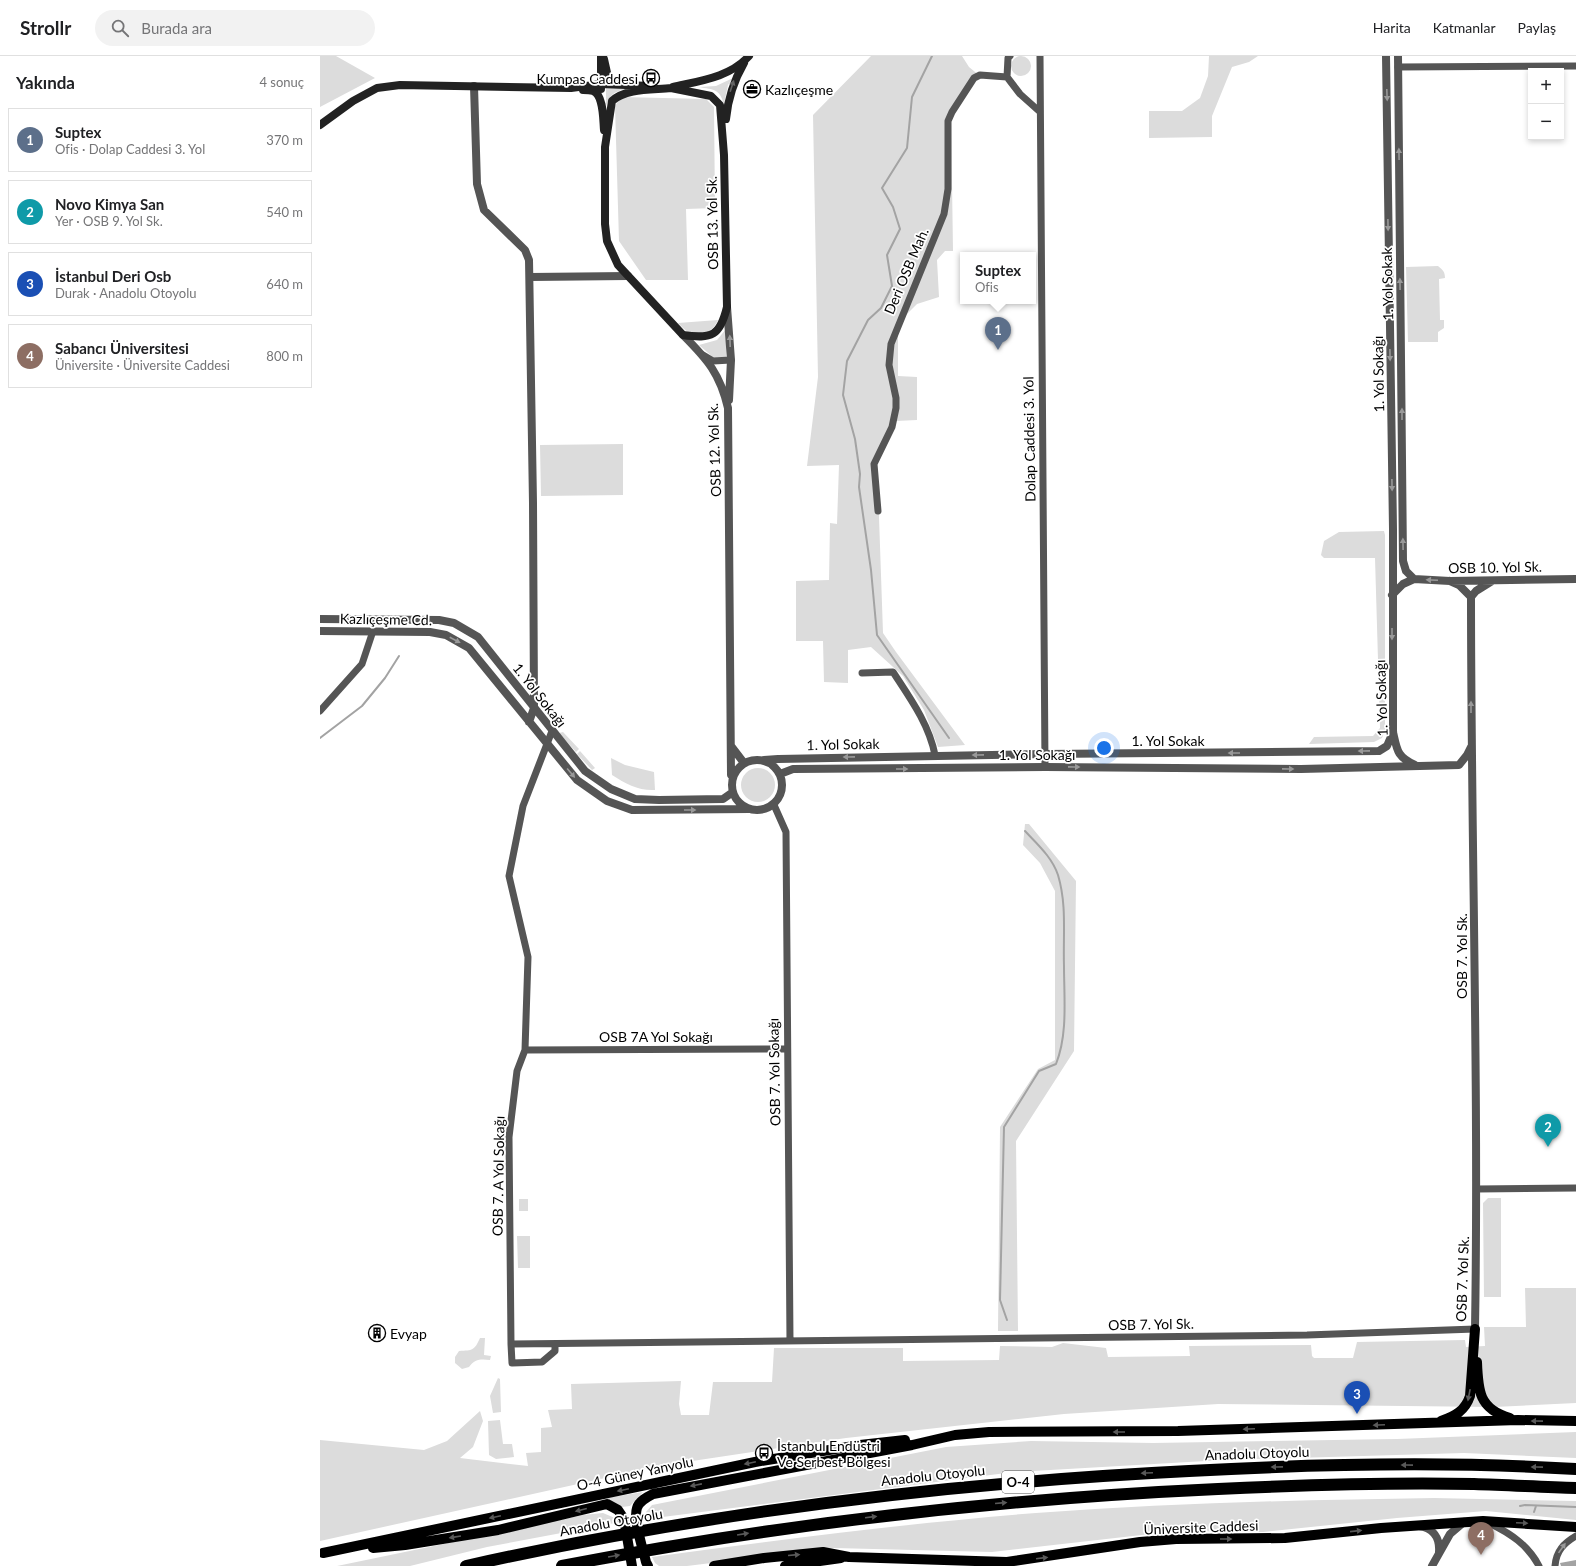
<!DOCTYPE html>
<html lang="tr">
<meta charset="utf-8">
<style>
:root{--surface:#fff;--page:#f2f2f2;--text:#202124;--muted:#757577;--line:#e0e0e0;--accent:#0f766e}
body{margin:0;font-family:Lato,sans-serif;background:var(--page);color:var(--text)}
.controls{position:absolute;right:12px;top:12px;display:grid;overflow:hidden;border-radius:0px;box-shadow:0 2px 6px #0003}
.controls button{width:36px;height:36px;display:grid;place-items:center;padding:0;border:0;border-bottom:1px solid var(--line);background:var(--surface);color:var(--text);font:20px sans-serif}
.you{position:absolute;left:784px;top:692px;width:14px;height:14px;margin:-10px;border:3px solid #fff;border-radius:50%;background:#1a73e8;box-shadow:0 0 0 6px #1a73e833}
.badge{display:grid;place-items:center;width:26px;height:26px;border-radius:50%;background:var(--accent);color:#fff;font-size:13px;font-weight:700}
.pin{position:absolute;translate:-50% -33px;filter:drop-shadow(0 1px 2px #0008)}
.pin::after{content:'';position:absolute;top:21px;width:14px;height:12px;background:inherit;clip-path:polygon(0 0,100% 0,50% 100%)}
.popup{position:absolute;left:640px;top:196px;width:76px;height:52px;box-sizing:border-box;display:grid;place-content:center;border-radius:0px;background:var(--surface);filter:drop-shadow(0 1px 3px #0005);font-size:13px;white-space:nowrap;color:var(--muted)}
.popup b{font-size:15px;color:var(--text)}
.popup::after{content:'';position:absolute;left:50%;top:100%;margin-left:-8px;border:8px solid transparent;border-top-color:var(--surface)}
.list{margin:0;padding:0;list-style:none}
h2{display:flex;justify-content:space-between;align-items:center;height:52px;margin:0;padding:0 16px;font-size:17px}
h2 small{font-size:13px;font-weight:400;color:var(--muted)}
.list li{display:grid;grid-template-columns:26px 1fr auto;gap:12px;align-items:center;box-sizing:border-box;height:64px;margin:0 8px 8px;padding:0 8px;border:1px solid var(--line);border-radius:0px}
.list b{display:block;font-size:15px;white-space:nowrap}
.list p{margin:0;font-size:13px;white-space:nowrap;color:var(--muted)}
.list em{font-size:13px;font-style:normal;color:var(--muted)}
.icon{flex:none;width:22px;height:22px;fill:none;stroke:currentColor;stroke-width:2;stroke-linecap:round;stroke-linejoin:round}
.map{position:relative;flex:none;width:1256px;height:1510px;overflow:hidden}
header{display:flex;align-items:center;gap:24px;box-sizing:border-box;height:56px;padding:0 20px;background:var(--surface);border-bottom:1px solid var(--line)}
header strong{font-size:19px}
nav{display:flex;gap:22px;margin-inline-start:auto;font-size:14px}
.search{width:280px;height:36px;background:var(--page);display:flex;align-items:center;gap:10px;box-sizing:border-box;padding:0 14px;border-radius:22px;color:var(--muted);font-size:15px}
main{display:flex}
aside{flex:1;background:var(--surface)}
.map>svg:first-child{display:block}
.green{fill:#dcdcdc}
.water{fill:#a3a3a3}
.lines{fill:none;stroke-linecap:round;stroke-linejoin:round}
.stream{stroke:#a3a3a3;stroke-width:2}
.minor{stroke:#555;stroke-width:7}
.tertiary{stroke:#555;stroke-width:8}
.secondary{stroke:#222;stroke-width:8}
.primary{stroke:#000;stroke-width:10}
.motorway{stroke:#000;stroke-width:12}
.oneway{fill:#646464}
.oneway2{fill:#999}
.oneway3{fill:#595959}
.labels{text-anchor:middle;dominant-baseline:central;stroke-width:3.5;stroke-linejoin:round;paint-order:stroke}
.shield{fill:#fff;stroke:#4c4c4c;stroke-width:1}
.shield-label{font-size:13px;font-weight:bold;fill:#000}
.poi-label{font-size:14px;fill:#000;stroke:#fff;text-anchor:start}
.street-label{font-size:14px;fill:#000;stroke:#fff}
</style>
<header>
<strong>Strollr</strong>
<div class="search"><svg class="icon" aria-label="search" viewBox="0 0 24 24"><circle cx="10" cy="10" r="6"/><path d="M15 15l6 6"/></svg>Burada ara</div>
<nav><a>Harita</a><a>Katmanlar</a><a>Paylaş</a></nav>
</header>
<main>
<aside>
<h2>Yakında<small>4 sonuç</small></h2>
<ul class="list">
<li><span class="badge" style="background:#5c6f8a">1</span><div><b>Suptex</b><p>Ofis · Dolap Caddesi 3. Yol</p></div><em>370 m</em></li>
<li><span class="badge" style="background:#0f9aa8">2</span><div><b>Novo Kimya San</b><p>Yer · OSB 9. Yol Sk.</p></div><em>540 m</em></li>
<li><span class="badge" style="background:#1a4fb4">3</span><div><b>İstanbul Deri Osb</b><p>Durak · Anadolu Otoyolu</p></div><em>640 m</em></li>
<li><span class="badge" style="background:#8d6e63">4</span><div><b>Sabancı Üniversitesi</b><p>Üniversite · Üniversite Caddesi</p></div><em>800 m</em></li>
</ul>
</aside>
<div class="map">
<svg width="1256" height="1510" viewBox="0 0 1256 1510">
<rect width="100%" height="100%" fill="#fff"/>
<path class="green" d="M0,0H16L55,22L0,51Z
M551,0H642L649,11L660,20L652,24L631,59L633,195H625L617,204L619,241L597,248L578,267V320L597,321V364L576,365L557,403L563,577L576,596L645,689L618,691L604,654L583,620L551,591L528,594V627L504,626L503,585H476V525L509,524L510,467L517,468L519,409L487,410L498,321L493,59Z
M889,0H938L929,6L912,11L892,60V81L829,82V55H862L880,42L888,20Z
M691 10a10 10 0 1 1 20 0a10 10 0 1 1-20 0Z
M413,22L408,29L404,48C399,32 394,34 379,31L396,30Z
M286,32H313C298,35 292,34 286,50Z
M301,41L386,43L394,51L395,152L366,153L368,224H326L299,185L295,50Z
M1118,210C1123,214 1125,216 1125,222L1119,223L1120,264H1124V272L1118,276V286H1088L1086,211Z
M398,264C393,276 380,282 368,276C365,274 361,270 358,267Z
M406,273V301L395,303L379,289L397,284Z
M303,388V439L221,440L220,389Z
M1064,475L1065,479V674L1062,682L1054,686L989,688L994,681L1053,680L1060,672L1055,502H1004L1001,499L1004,485L1019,476Z
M243,676L259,693L256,696L239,677Z
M260,695L275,712L272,714L257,698Z
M291,702L305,709L334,716L335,734C319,735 306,728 292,719Z
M421 729a17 17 0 1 1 34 0a17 17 0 1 1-34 0Z
M705,768H709L756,825L754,995L696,1085L698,1275H678L680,1071L718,1013L735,1004V835L720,807L703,789Z
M1168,1142H1181V1241H1164L1163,1147Z
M199,1143H208V1155H199Z
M197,1180H210V1212H198Z
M1205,1232H1256V1347L1174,1351L898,1348L744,1358L526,1382L339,1410L0,1485V1384L104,1394L127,1385L160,1355L163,1365L153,1391L140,1402L208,1410L206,1397L221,1396V1372L232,1371L228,1354L252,1353L251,1328L361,1325L359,1348L361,1359H389L393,1326H452L454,1292H583V1305L679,1304L680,1290L732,1291L743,1287L786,1292L788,1301L870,1300L869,1290L991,1289L992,1300L994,1302H1033L1037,1286L1145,1284L1146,1291L1165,1290L1164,1271H1206Z
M160,1282H165L164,1299L171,1300L170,1304C160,1303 155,1303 149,1311L142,1313L135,1307V1301L139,1295C153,1294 154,1295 160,1282Z
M178,1322L180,1323L181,1356L173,1357L170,1340Z
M180,1364L183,1388H192L194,1401L176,1403L169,1399L168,1365Z
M1256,1376V1402L1144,1397L903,1404L694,1416L327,1463L326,1456L332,1449L626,1391L711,1385L833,1387L1077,1383Z
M323,1436L310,1450L302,1451L286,1442Z
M1114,1442L1256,1445V1464L1166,1455L1077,1462L943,1476L857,1475L672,1496L514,1492L367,1510H339L335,1507L332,1501C460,1484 588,1467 716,1457C848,1447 981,1444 1114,1442Z
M283,1457L295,1462L300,1466L167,1491L90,1510H17L263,1459Z"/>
<path class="water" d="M1256,1504V1510H1241L1240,1507Z"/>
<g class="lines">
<path class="stream" d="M612,0L592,41L587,92L562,132L573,151L580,173L567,199L572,230L561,252L548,264L527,305L523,339L535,383L540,418L539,431L551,514L557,579L629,682
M0,682L42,650L65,622L79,600
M687,1264L680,1244L684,1071L719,1015L736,1008C748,978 744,942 744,910C743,879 747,849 738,819C732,801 717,788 705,775
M1200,1450L1205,1449L1256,1451
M1214,1456L1216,1450"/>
<path class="minor" d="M690,0L688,2L687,21L700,38L719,55
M720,0L725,711
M1078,11L1256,10
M383,299L393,305L411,304
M558,455L554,408L572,371L576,352V342L569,309L571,288L624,158L628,133V65L632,56L654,22L660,19L687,21
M542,617L573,616C590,642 609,668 615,699
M0,655L42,608L53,575
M454,749L466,776L470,1285
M205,994L467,993
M1157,1133L1256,1132
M191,1288L189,1081L197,1015L205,994L208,901L189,820L203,750L232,675
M235,1288V1295L222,1306L192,1307L191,1288L987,1279L1155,1273
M1169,1467C1190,1477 1208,1489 1219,1510
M1235,1510C1236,1495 1244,1487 1256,1480"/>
<path class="tertiary" d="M1066,0L1073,473V676C1077,694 1077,701 1095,709
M1078,0L1083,505L1086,515L1094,523
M154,30L157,128L164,154L205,194L209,204L213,447L214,652L209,666
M210,221L308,220
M407,251L411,304L409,344
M363,279C388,304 400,318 408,352L411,719L413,721
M1130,525L1139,529L1151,541C1151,785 1159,1029 1155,1273
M1072,539L1083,528L1094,523L1130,525L1256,523
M1151,541L1156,535L1172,525
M0,563L119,564L134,567L158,581L265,715L291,733L315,743L339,744L403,743L413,736
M0,575L110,576L126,579L149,592L257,724L287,745L312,754L429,753
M411,690L424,707
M412 729a25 25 0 1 1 50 0a25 25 0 1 1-50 0Z
M444,704L458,703L725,698L1059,695L1067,690L1073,676
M460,718L473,713L725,711L981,713L1139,709L1147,699L1151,691
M1099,1470C1113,1472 1120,1482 1119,1496
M1112,1510L1130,1478L1144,1466"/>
<path class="secondary" d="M284,3L288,21L298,28
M353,31C379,25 411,21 429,0
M351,32L391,40L400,49L404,99L407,251C400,280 392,283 363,279L298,209L287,185L285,168V91L292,45C306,32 333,34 351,32Z
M281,33V0
M263,34C266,34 270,34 273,35C284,39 283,64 284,74
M406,63C408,42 413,26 424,7
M0,69L33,45L57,32L80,29L251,32L281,28L330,30"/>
<path class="primary" d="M1157,1306C1158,1335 1159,1353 1190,1362
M1121,1365C1135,1360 1145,1355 1150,1340L1155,1273
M53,1492L85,1489L178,1474L287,1448L298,1454L304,1463L312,1510
M3,1497L435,1406L540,1389L585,1384
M328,1510L326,1506C323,1493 313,1464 317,1452C319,1445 327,1441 333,1438L592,1389L635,1379L669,1376L858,1375L1198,1364L1256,1365
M394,1510L444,1502L503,1496L529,1501L687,1506L820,1486L856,1483L965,1482L1061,1472L1163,1465L1256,1471
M465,1510L521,1502"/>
<path class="motorway" d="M146,1510C383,1457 626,1427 869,1415C997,1408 1127,1405 1256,1413
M242,1510C459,1468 677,1443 898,1433C983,1429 1068,1426 1154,1428C1188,1429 1222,1431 1256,1432"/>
</g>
<defs><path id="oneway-solid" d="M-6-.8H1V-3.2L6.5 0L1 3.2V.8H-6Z"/></defs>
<use class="oneway" href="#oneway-solid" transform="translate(412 30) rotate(-72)"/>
<g class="oneway2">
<use href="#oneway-solid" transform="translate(1067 39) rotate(88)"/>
<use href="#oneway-solid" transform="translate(1079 98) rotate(-91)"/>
<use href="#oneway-solid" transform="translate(1068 169) rotate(89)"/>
<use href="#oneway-solid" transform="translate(1080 228) rotate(-91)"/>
<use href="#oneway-solid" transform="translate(410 285) rotate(-92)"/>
<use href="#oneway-solid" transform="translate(1070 299) rotate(89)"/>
<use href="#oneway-solid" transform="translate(1082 358) rotate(-90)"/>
<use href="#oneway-solid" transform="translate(1072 429) rotate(89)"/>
<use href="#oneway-solid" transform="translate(1083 488) rotate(-91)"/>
<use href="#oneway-solid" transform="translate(1112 524) rotate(-177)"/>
<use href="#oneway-solid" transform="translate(1072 578) rotate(90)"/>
<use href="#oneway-solid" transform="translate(135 584) rotate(28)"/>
<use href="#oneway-solid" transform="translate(1151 651) rotate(-90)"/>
<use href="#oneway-solid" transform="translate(1044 695) rotate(179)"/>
<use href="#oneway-solid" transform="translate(914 697) rotate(180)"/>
<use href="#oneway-solid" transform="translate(658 699) rotate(179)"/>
<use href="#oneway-solid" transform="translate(529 701) rotate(179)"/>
<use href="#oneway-solid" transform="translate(754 711) rotate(1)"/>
<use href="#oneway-solid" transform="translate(582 713)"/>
<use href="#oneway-solid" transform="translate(968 713) rotate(1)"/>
<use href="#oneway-solid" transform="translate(251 717) rotate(50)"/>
<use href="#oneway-solid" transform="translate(370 754)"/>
<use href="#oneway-solid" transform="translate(1242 1492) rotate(-55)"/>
</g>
<g class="oneway3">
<use href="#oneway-solid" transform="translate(1149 1339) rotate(101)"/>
<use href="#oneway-solid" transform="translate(1217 1365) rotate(-179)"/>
<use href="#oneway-solid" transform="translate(1059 1369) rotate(178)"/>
<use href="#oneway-solid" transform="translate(929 1373) rotate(178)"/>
<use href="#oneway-solid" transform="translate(799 1376) rotate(180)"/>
<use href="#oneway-solid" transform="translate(430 1407) rotate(168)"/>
<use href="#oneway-solid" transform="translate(1087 1409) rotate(-179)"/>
<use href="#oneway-solid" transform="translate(957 1411) rotate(179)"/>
<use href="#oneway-solid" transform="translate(1217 1411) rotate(-179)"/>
<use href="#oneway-solid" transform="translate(827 1417) rotate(177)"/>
<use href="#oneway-solid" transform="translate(376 1429) rotate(169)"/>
<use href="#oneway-solid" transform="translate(303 1434) rotate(168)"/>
<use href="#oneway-solid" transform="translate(681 1447) rotate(-5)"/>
<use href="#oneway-solid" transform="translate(261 1454) rotate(166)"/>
<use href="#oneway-solid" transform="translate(175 1461) rotate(168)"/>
<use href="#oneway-solid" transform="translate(551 1461) rotate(-7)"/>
<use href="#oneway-solid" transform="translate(1202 1467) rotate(3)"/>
<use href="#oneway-solid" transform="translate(1036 1475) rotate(-6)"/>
<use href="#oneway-solid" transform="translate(423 1478) rotate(-9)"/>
<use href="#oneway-solid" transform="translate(135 1481) rotate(171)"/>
<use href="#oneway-solid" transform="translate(906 1483)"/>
<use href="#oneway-solid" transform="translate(474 1499) rotate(-5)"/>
<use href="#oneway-solid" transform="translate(294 1500) rotate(-10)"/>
<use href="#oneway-solid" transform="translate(722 1502) rotate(-7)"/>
</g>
<defs>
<g id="bus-ring" transform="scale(0.9)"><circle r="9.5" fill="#fff" stroke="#000" stroke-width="1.5"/><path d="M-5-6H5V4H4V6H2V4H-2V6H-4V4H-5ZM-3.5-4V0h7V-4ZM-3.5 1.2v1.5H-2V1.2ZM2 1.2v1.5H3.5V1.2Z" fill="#000"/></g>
<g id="office-ring" transform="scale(0.9)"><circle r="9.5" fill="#fff" stroke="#000" stroke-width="1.5"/><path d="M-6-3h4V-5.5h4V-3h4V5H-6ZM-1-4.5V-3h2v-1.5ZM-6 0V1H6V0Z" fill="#000"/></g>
<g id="building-ring" transform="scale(0.9)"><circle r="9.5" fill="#fff" stroke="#000" stroke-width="1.5"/><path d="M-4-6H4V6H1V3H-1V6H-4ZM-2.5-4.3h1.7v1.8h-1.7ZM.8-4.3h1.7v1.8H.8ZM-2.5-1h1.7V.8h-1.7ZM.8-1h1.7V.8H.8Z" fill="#000"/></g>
</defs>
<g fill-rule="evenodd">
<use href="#bus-ring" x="331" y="22"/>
<use href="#office-ring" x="432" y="33"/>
<use href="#building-ring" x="57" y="1277"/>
<use href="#bus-ring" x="444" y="1397"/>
</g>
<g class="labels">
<rect class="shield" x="682" y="1415" width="32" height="22" rx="3"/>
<g class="shield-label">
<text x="698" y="1426">O-4</text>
</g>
<g class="poi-label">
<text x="318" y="22" text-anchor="end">Kumpas Caddesi</text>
<text x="445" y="33">Kazlıçeşme</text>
<text x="70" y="1277">Evyap</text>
<text x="457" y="1389">İstanbul Endüstri<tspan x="457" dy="16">Ve Serbest Bölgesi</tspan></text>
</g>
<g class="street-label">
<text transform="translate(392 167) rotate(-91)">OSB 13. Yol Sk.</text>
<text transform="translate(586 215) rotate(-67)">Deri OSB Mah.</text>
<text transform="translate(1067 228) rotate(-91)">1. Yol Sokak</text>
<text transform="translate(1058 318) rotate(-91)">1. Yol Sokağı</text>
<text transform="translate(709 383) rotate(-91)">Dolap Caddesi 3. Yol</text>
<text transform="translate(394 394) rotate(-92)">OSB 12. Yol Sk.</text>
<text transform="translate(1175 511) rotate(-1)">OSB 10. Yol Sk.</text>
<text transform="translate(66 563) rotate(1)">Kazlıçeşme Cd.</text>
<text transform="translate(220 639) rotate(52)">1. Yol Sokağı</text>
<text transform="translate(1061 642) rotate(-92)">1. Yol Sokağı</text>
<text x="848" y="684">1. Yol Sokak</text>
<text transform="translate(523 688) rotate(-1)">1. Yol Sokak</text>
<text x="717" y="698">1. Yol Sokağı</text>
<text transform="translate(1141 900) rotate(-90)">OSB 7. Yol Sk.</text>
<text x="336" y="980">OSB 7A Yol Sokağı</text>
<text transform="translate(454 1016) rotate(-91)">OSB 7. Yol Sokağı</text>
<text transform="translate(178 1120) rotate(-89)">OSB 7. A Yol Sokağı</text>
<text transform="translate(1142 1223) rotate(-88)">OSB 7. Yol Sk.</text>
<text transform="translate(831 1268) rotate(-1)">OSB 7. Yol Sk.</text>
<text transform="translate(937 1397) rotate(-2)">Anadolu Otoyolu</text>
<text transform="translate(315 1417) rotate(-12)">O-4 Güney Yanyolu</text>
<text transform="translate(613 1419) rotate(-6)">Anadolu Otoyolu</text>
<text transform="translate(291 1466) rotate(-10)">Anadolu Otoyolu</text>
<text transform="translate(881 1471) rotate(-2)">Üniversite Caddesi</text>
</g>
</g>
</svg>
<div class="controls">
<button>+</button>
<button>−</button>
</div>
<div class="you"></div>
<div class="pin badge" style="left:678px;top:294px;background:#5c6f8a">1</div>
<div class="popup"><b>Suptex</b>Ofis</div>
<div class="pin badge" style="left:1228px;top:1091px;background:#0f9aa8">2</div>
<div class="pin badge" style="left:1037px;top:1358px;background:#1a4fb4">3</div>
<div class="pin badge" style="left:1161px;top:1499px;background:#8d6e63">4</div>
</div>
</main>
